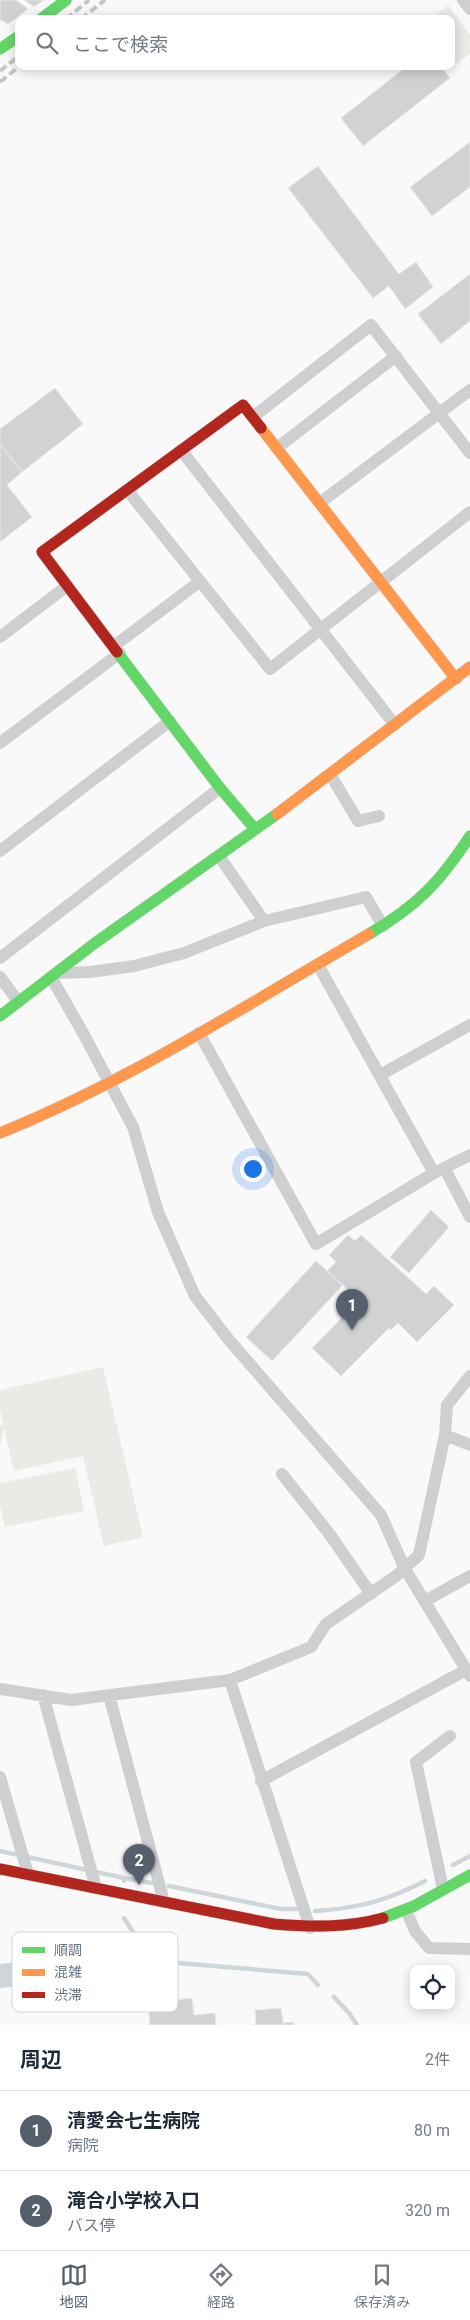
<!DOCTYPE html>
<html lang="ja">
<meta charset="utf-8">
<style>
:root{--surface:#fff;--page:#f2f2f3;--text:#1f2937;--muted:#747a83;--line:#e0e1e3;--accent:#56606c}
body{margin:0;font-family:Roboto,"Noto Sans JP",sans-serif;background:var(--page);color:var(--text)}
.controls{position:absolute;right:15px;bottom:15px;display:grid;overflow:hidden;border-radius:10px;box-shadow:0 2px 12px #0003}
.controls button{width:45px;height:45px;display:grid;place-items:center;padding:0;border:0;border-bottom:1px solid var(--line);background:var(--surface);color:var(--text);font:25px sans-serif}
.you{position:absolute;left:252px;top:1168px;width:18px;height:18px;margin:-12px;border:4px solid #fff;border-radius:50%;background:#1a73e8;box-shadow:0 0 0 8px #1a73e833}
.badge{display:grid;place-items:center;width:32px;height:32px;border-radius:50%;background:var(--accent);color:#fff;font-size:16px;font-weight:700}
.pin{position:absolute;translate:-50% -41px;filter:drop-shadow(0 1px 2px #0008)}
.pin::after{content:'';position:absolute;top:26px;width:18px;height:15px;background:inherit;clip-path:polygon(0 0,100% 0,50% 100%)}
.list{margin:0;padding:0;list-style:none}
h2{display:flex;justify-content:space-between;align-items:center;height:65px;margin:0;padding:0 20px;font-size:21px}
h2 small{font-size:16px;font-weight:400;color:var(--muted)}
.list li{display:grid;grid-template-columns:32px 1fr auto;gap:15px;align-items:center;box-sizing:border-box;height:80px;padding:0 20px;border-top:1px solid var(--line)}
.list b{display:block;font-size:19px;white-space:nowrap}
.list p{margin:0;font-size:16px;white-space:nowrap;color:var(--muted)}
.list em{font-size:16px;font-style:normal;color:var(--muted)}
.icon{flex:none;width:28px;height:28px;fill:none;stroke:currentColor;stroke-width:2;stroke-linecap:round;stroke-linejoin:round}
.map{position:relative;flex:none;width:470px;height:2025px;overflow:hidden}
.search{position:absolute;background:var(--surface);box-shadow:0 2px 12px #0003;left:15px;right:15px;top:15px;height:55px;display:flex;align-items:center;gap:12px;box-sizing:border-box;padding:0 18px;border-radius:10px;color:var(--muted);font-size:19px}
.sheet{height:225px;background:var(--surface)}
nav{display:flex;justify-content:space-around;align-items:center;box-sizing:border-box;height:70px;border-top:1px solid var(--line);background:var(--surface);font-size:14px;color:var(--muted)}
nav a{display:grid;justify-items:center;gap:2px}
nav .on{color:var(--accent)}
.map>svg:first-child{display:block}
.green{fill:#e8ebe6}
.water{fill:#ced6d9}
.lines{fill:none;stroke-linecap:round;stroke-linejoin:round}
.stream{stroke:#ced6d9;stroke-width:4.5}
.building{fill:#d0d2d3;stroke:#e8e8e8}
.fast-casing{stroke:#d5d6d7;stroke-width:12}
.slow-casing{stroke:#d5d6d7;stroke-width:12}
.jam-casing{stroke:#d5d6d7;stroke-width:12}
.street{stroke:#cecfd0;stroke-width:12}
.fast{stroke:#63d668;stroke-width:11}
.slow{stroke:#ff974d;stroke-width:11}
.jam{stroke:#b3261e;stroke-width:11}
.rail{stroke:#c3c5c6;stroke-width:4;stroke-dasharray:8 4;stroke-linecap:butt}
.key{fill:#fff;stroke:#d1d6da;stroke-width:1}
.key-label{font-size:14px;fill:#657683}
</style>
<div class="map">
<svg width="470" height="2025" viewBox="0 0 470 2025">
<rect width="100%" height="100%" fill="#f9f9f9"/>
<path class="green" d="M448,5L470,35V53L457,64L451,54V19H432Z
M103,1367L143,1537L104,1546L83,1456L14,1471L4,1427L0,1447V1425H4L0,1410V1390Z
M75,1468L84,1511L5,1527L0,1504V1483Z"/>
<path class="water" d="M52,1958L55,1983L0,1988V1964Z"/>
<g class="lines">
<path class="stream" d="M0,1851L124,1878V1881
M453,1865L470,1856
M124,1878L152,1883
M169,1886L281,1909H297
M315,1911C359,1908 386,1901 425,1881
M124,1918L153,1963H178L308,1974L318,1985
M334,1997L349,2013L357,2025"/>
</g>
<path class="building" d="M0,0H16L28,9L8,24L0,20Z
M24,0H44L34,7Z
M407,66H441L450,78L363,146L341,118Z
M470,142V187L432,216L410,187Z
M318,166L399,274L416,262L433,287L405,309L389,286L373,298L288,188Z
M470,274V321L441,344L418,314Z
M55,388L83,424L22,472L0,444V429Z
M0,444L22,472L7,485L32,517L0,542Z
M431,1210L449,1227L409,1273L390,1257Z
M348,1235L355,1241L361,1235L426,1294L434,1286L454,1305L417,1342L398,1323L391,1330L389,1328L341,1376L312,1348L359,1300L327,1271L336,1262L329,1255Z
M316,1261L343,1285L272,1361L246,1337Z
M192,1998L194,2015L215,2013L216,2025H150L148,2003Z
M281,2008L283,2023L294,2022V2025H252H256L255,2010Z"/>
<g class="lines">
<g class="fast-casing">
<path id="fast" d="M41,19L66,0
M0,49L19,36
M117,652L220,788L255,829
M369,934C417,906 440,882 470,836
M0,1016L95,943L277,814
M383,1918L414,1906L470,1875"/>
</g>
<g class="slow-casing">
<path id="slow" d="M261,428L456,679
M277,814L470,667
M0,1133C129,1081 248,1004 369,934"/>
</g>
<g class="jam-casing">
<path id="jam" d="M117,652L42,552L243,405L261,428
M0,1869L274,1924C311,1927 347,1928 383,1918"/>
</g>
<path class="street" d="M463,0L470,9
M253,417L371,325L470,453
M277,448L396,356
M181,450L395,725
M128,491L270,669L470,512
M321,502L470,390
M0,637L67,586
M114,646L199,582
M0,743L120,653
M330,774L358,821L379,816
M0,851L170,721
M219,856L264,921
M0,958L220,788
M318,965L434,1173
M58,973L90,972L134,966L184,953L264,921L366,897L383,926
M0,977L18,1001
M51,977L83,1033L133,1127L158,1212L195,1296L229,1340L381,1515L405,1569L470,1676
M199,1033L316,1244L434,1173L470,1155
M380,1075L470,1025
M445,1169L470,1217
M445,1435L470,1445
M282,1474L328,1532L371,1594
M425,1601L470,1576
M230,1680L310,1928
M0,1689L71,1700L230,1680L311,1647L326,1624L396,1576L419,1555L445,1435L447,1405L470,1376
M43,1695L96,1888
M109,1695L164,1902
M0,1777L28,1874
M261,1781L466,1670
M443,1889L416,1762L450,1736
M406,1910L415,1931L429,1948L470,1949"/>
<use href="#fast" class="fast"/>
<use href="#slow" class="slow"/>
<use href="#jam" class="jam"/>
<path class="rail" d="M66,19L89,0
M81,19L105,0
M0,71L19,56
M0,82L20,66"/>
</g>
<rect x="12" y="1932" width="166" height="80" rx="8" class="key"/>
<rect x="22" y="1947" width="23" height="6" fill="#63d668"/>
<rect x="22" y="1969" width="23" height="7" fill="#ff974d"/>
<rect x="22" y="1992" width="23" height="6" fill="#b3261e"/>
<g class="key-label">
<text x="54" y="1955">順調</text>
<text x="54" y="1977">混雑</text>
<text x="54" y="2000">渋滞</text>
</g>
</svg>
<div class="controls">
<button><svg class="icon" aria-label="locate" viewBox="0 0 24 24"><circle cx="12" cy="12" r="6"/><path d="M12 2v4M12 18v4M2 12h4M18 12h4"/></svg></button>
</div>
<div class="you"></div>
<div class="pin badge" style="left:352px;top:1330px">1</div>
<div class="pin badge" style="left:139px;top:1885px">2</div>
<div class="search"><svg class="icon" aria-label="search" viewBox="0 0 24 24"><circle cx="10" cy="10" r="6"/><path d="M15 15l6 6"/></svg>ここで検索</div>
</div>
<section class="sheet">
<h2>周辺<small>2件</small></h2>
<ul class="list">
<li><span class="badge">1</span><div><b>清愛会七生病院</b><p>病院</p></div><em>80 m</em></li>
<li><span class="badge">2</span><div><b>滝合小学校入口</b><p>バス停</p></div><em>320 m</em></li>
</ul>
</section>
<nav>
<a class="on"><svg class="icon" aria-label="map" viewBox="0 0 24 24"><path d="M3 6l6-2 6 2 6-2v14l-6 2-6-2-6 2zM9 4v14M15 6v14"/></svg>地図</a>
<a><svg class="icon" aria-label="directions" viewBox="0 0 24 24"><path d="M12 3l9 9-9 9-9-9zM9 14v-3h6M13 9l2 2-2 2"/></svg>経路</a>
<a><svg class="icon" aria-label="saved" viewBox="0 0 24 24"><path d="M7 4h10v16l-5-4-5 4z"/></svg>保存済み</a>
</nav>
